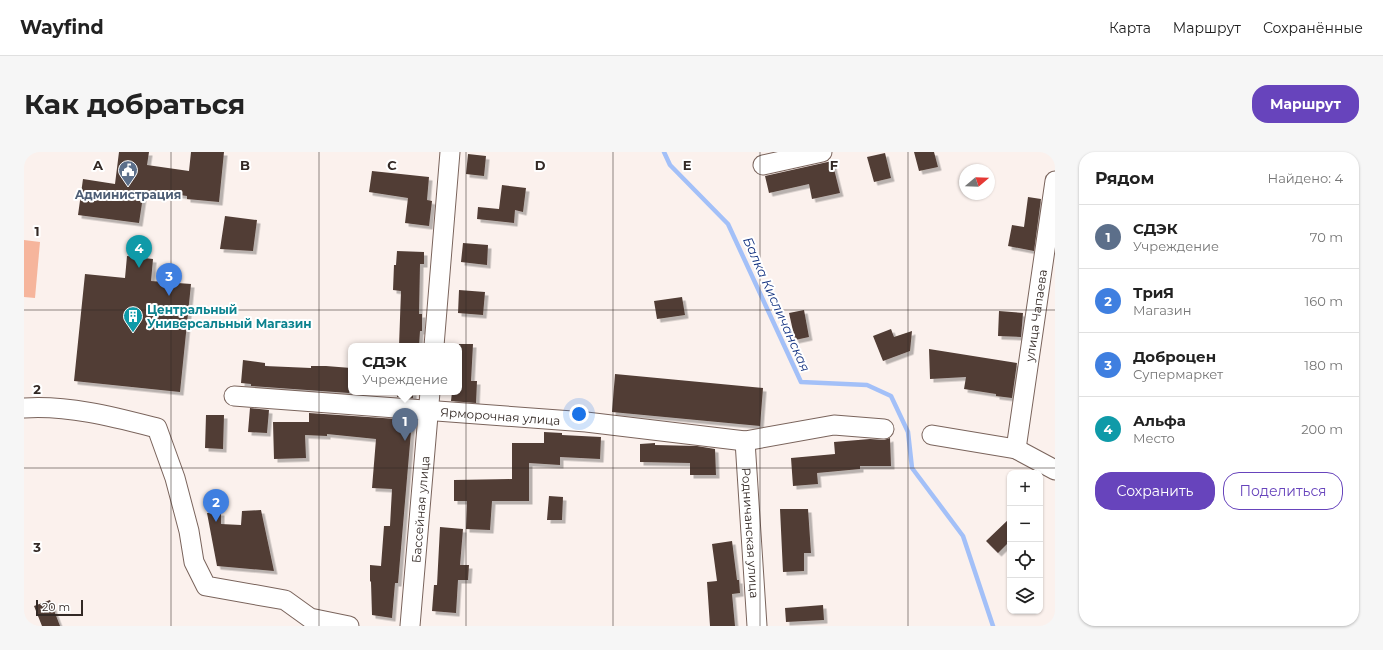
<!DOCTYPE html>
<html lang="ru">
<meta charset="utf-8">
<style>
:root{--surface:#fff;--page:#f6f6f6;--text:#222;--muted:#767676;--line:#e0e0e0;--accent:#6744bc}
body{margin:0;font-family:Montserrat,sans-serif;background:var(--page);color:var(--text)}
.controls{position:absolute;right:12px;bottom:12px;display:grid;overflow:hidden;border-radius:8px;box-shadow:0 1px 3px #0004}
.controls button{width:36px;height:36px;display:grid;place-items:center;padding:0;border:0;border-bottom:1px solid var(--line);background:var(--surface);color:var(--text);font:20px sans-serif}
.compass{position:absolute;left:935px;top:12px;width:36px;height:36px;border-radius:50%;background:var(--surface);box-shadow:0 1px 3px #0004;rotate:71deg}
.scale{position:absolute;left:12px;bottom:10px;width:47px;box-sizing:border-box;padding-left:4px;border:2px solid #332925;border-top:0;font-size:11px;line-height:14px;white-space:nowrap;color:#332925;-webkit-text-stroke:3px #fff;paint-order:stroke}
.you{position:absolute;left:555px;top:262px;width:14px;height:14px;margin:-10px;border:3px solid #fff;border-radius:50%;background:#1a73e8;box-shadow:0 0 0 6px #1a73e833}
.badge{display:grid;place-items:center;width:26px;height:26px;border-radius:50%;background:var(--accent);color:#fff;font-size:13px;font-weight:700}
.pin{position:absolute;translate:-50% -33px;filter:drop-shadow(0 1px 2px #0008)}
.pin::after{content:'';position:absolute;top:21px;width:14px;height:12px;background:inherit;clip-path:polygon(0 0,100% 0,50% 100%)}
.popup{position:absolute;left:324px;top:191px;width:114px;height:52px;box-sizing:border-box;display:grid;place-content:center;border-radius:8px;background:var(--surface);filter:drop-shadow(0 1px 3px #0005);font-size:13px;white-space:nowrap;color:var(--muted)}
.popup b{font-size:15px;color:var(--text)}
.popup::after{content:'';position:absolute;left:50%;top:100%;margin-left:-8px;border:8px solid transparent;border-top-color:var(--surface)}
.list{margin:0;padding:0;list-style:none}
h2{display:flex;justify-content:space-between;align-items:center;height:52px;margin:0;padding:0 16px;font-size:17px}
h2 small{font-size:13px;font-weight:400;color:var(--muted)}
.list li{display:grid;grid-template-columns:26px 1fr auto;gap:12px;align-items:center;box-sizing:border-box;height:64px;padding:0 16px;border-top:1px solid var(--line)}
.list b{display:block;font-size:15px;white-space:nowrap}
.list p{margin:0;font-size:13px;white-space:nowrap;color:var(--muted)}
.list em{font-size:13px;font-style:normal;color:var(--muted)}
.actions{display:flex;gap:8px;padding:12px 16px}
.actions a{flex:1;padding:9px 0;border:1px solid var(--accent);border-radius:16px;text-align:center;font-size:14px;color:var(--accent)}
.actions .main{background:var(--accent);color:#fff}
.icon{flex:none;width:22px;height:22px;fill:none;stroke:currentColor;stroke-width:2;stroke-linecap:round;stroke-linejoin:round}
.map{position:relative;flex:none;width:1031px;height:474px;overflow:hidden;border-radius:16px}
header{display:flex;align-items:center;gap:24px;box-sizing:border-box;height:56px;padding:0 20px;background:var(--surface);border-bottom:1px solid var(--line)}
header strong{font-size:19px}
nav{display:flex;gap:22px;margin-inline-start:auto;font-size:14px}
.intro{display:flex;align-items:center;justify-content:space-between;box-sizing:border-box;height:96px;padding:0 24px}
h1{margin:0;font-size:28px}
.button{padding:10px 18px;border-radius:16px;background:var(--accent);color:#fff;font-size:14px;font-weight:700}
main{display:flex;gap:24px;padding:0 24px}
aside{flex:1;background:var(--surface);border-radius:16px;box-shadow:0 1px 3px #0004}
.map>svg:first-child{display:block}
.green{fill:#f6b59c}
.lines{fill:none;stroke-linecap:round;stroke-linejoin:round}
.stream{stroke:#a3c0f8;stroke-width:4.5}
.building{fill:#513d35;filter:url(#shadow)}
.minor-casing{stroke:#7a645c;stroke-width:21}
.minor{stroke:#fff;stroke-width:19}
.grid{fill:none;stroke:#332925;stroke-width:1;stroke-opacity:0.55}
.labels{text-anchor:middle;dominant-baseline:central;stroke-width:4;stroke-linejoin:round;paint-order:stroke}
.service-label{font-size:12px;font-weight:bold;fill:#4e5e75;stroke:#fff}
.culture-label{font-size:12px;font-weight:bold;fill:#0d838f;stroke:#fff;text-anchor:start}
.street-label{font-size:12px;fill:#332925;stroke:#fff}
.water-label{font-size:13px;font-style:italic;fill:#11307f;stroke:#fff}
.grid-label{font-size:13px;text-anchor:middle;font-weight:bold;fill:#332925;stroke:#fff;stroke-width:4;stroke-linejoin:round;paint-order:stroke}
</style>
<header>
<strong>Wayfind</strong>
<nav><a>Карта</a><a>Маршрут</a><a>Сохранённые</a></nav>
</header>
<div class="intro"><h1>Как добраться</h1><a class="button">Маршрут</a></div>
<main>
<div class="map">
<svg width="1031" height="474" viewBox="0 0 1031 474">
<defs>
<filter id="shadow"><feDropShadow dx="3.5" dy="3.5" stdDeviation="0" flood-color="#0004"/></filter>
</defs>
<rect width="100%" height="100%" fill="#fbf1ed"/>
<path class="green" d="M0,88L16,90L11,146L0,145Z"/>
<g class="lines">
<path class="stream" d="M640,0L646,13L704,72L777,230L843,233L867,244L884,280L888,316L939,384L969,474"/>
</g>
<path class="building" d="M95,0H125L123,13L165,19L167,0H200L195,50L163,47V44L120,38L115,71L54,63L59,27L91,32Z
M890,0H910L914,15L895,19Z
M861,1L867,26L850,30L843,5Z
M444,2L462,4L460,24L442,22Z
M808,9L816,41L788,47L785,32L745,41L741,24Z
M348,19L405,25L403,48L408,49L405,74L381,71L384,46L345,40Z
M478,33L502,36L499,60L491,58L490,71L453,67L454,55L475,57Z
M1004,45L1017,47L1010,99L984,94L988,73L1000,75Z
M201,64L233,68L229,99L196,97Z
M439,91L464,93L463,113L437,110Z
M373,99L400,100V112H396L395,162H398V179H396L395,194H375L377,139L369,138L370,113H372Z
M103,104L129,107L127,129L167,132L156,240L50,229L61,122L101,126Z
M435,138L461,140L459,163L434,161Z
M658,145L661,163L633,167L630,149Z
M780,158L785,185L771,188L765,161Z
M975,159L999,161L997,185L974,184Z
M867,177L870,185L888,179L886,199L859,209L849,184Z
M435,192H449L447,229H453L452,251L427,249L428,240H435Z
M905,197L993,211L988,246L972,244V242L940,237L942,225L906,227Z
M219,208L241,211V214L287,216V214H302L327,216L325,241L227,234V232L217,231Z
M591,222L739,236L736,274L588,260Z
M374,240H389V246L373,245Z
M226,256L245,258L243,281L224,280Z
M285,261L388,268L374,431H371L368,466L348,463L347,430L346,429V413L357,414L360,374H366L368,337L348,336L352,287L303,282V284L281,283L282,306L250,307L249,270H285Z
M182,263H200L199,297L181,296Z
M520,280L538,281V283L577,285L576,307L536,305V313L505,311V349H468L466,378L442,377L443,349H430V328L488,327V291H520Z
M866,286L867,314H836V317L793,321L794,332L769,334L767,306L811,302L810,290L846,287L860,288Z
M631,291V293L673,294L691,297L692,323H666V311L616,310V292Z
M525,344L539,345L538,368H523Z
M756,357H784L787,401H780V419L759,420Z
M237,358L250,419L193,414L183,361L197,360V372L217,373L218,359Z
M986,366V389L974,401L962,389Z
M416,375L439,377L436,413H445L444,428H434L432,461L408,459L410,433H413Z
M708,389L713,428H715L716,441L708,442L711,474H686L683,430L693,429L688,392Z
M26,448L36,474H18L10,454Z
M799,453L800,468L762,470L761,456Z"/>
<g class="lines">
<g class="minor-casing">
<g id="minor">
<path d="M739,13L798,0"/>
<path d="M410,194L426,0"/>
<path id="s1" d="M210,244L562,270L721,289L810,273L860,277"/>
<path d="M0,256C45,253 90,265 133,276L151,326L165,379L170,410L182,434L261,448L286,466L325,474"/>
<path d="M908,283L992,297L1031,318"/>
<path id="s2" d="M721,289L733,474"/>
<path id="s3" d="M992,297L1031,29"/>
<path id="s4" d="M386,474L406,240"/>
</g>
</g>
<use href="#minor" class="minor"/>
</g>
<path class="grid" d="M147,0V474M295,0V474M442,0V474M589,0V474M736,0V474M884,0V474M0,158H1031M0,316H1031"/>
<defs>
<g id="civic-pin" transform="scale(1)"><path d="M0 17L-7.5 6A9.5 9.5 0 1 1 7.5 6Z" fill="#5c6f8a" stroke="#fff"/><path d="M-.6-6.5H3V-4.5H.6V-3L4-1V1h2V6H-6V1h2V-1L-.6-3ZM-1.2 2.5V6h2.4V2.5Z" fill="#fff"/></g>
<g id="building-pin" transform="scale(1)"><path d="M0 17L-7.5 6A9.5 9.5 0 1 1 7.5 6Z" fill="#0f9aa8" stroke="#fff"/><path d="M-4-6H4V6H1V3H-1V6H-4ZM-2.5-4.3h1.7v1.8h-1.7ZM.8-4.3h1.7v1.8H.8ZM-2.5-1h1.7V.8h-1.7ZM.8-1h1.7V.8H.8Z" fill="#fff"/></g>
</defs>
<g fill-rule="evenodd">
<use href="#civic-pin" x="104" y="18"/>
<use href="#building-pin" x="109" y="164"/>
</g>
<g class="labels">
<g class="service-label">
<text x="104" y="42">Администрация</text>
</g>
<g class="culture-label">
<text x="123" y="157">Центральный<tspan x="123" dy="14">Универсальный Магазин</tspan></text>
</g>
<g class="street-label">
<text stroke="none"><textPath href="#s3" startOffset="135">улица Чапаева</textPath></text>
<text stroke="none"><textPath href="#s1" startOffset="267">Ярморочная улица</textPath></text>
<text stroke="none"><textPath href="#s4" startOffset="117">Бассейная улица</textPath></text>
<text stroke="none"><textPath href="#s2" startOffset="92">Родничанская улица</textPath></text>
</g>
<g class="water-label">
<text transform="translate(753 152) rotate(66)">Балка Кисличанская</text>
</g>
</g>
<g class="grid-label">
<text x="74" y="18">A</text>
<text x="221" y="18">B</text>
<text x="368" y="18">C</text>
<text x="516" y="18">D</text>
<text x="663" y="18">E</text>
<text x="810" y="18">F</text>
<text x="13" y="84">1</text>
<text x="13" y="242">2</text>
<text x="13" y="400">3</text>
</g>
</svg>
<div class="controls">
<button>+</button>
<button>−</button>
<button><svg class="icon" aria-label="locate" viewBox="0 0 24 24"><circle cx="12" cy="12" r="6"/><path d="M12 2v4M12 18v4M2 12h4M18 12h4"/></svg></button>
<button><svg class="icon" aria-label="layers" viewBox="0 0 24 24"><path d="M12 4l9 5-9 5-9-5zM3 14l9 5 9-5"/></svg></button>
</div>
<svg class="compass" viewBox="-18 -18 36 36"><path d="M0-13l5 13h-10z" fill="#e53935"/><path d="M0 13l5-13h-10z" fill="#767676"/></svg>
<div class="scale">20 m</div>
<div class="you"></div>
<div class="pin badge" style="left:381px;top:289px;background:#5c6f8a">1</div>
<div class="popup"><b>СДЭК</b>Учреждение</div>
<div class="pin badge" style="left:192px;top:370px;background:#3f7fe0">2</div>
<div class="pin badge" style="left:145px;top:144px;background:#3f7fe0">3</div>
<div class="pin badge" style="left:115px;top:116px;background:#0f9aa8">4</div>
</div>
<aside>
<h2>Рядом<small>Найдено: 4</small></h2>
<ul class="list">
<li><span class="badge" style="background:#5c6f8a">1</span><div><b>СДЭК</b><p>Учреждение</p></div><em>70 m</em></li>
<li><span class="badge" style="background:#3f7fe0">2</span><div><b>ТриЯ</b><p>Магазин</p></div><em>160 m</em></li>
<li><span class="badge" style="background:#3f7fe0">3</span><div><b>Доброцен</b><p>Супермаркет</p></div><em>180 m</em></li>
<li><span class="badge" style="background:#0f9aa8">4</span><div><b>Альфа</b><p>Место</p></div><em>200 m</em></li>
</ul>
<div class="actions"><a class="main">Сохранить</a><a>Поделиться</a></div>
</aside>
</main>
